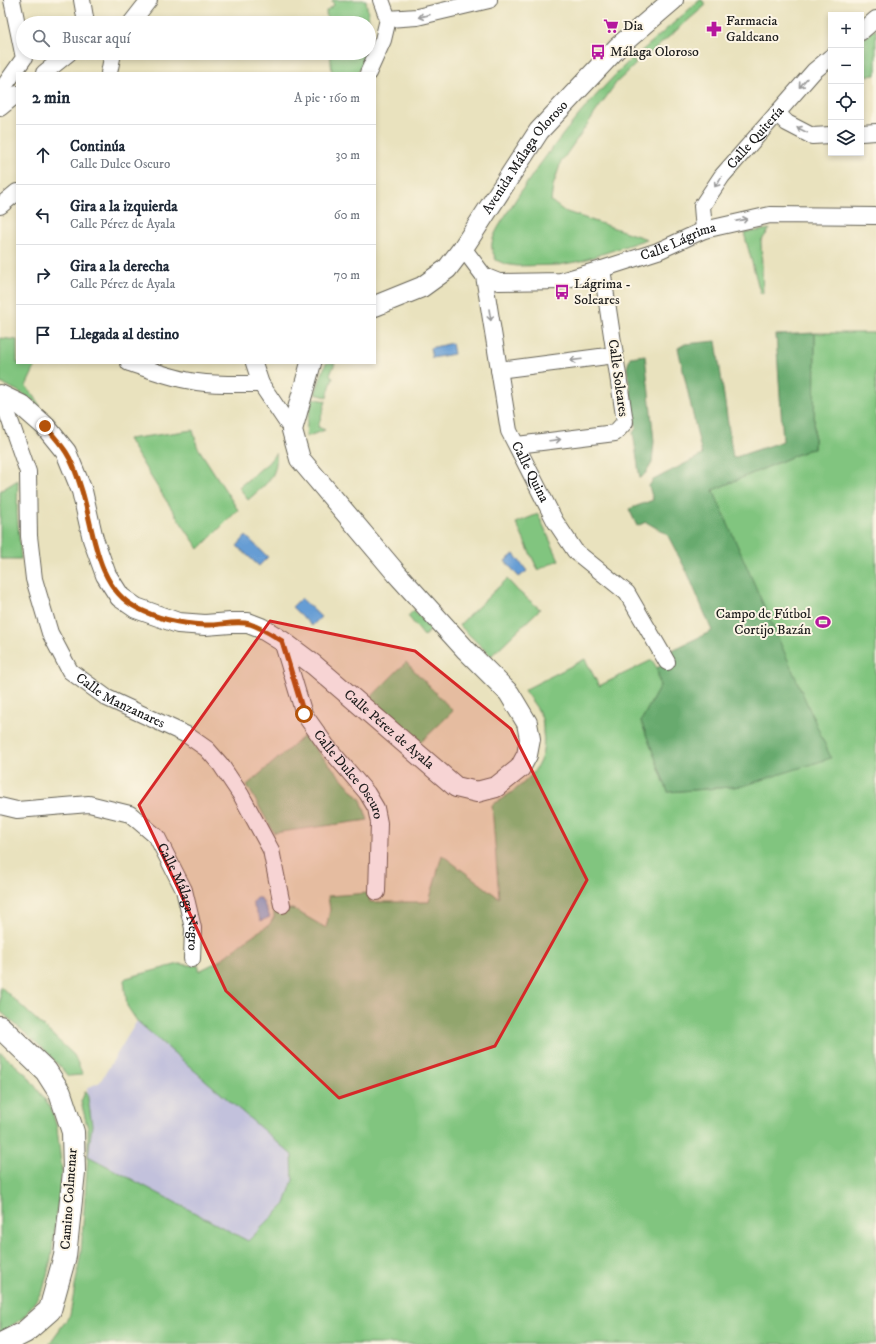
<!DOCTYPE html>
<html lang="es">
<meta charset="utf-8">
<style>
:root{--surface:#fff;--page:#f6f6f7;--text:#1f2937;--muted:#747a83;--line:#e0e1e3}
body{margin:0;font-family:"IM FELL DW Pica",serif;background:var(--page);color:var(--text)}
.controls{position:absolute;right:12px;top:12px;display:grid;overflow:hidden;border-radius:0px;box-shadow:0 2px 6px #0003}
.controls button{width:36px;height:36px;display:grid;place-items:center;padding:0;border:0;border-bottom:1px solid var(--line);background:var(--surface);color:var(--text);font:20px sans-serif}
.stop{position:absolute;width:12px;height:12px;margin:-9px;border:3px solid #b45309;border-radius:50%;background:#fff}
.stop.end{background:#b45309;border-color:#fff;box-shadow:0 1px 4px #0008}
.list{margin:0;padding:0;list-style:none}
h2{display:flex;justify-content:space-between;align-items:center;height:52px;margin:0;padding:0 16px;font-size:17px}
h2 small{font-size:13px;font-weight:400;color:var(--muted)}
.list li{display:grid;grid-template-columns:26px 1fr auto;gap:12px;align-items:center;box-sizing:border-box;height:60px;padding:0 16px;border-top:1px solid var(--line)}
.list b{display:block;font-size:15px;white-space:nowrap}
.list p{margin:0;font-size:13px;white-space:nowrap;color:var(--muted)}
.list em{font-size:13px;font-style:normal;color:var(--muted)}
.icon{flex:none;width:22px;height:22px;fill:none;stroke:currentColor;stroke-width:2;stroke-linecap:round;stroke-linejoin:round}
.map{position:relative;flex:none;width:876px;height:1344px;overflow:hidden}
.search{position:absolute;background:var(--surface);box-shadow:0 2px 6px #0003;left:16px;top:16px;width:360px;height:44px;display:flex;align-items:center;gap:10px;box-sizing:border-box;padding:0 14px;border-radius:22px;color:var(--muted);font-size:15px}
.panel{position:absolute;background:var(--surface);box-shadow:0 2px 6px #0003;left:16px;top:72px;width:360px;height:292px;border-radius:0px}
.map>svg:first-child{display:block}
.industrial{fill:#c2c1dc}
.green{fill:#81c57f;stroke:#4e704e}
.forest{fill:#68aa6e;stroke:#426345}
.water{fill:#669dd4;stroke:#415c78}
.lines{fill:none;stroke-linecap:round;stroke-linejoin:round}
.minor-casing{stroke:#646155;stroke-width:18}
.tertiary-casing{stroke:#646155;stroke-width:22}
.secondary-casing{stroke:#646155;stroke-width:24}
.minor{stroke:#fff;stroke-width:16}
.tertiary{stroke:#fff;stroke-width:20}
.secondary{stroke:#fff;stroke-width:22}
.oneway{stroke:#999}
.route{stroke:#b45309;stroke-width:5}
.marked{fill:#d62828;fill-opacity:0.2;stroke:#d62828;stroke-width:3;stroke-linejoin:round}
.labels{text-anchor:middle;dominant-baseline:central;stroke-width:4;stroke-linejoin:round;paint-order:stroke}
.poi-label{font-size:14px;fill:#1c1c1c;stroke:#fcf5e5;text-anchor:start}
.street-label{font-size:14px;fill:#1c1c1c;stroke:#fcf5e5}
</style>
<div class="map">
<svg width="876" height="1344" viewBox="0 0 876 1344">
<rect width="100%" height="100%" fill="#fcf5e5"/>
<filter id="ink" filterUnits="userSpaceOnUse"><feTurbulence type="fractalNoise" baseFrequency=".025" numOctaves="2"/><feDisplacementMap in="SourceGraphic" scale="8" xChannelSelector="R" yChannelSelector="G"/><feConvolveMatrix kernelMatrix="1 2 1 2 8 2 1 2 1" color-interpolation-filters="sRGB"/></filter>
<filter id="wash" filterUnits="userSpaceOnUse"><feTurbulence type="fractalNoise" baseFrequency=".012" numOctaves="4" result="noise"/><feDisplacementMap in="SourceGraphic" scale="16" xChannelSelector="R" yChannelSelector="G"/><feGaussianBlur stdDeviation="0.9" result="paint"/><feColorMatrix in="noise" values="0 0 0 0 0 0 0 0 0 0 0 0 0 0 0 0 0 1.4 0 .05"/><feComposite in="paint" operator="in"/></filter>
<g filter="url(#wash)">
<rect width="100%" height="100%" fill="#e9e2be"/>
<path class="industrial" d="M137,1021L292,1155L293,1180L285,1204L248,1241L88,1156L92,1125L87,1088L100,1082Z"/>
<path class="green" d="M332,0H366L371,34L369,44V23H327L326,11L334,5Z
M700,0H702L706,5L642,60L638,54Z
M876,29V75L865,76V63H861V40Z
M330,53H367L364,64L357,73H332Z
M632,58L636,64L616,83L561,162L553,186L551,201L564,211L647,239L581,261L559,265L517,266L505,264L496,260C494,254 491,250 492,243C494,232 502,222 507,213C542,157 585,104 632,58Z
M770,229L761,241L763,294L760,292L744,233Z
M815,333H876V1344H49L70,1315L81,1252L88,1156V1129L81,1102L85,1092H87L92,1125L88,1156L248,1241L285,1204L293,1180L292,1155L137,1021L127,1006L124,980L126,978L179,964L199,966V971L219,961L250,937L269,925L274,917V910L293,909L326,928L330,910L328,896L369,893L370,902H429L442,855L499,898L492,805C520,788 549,769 543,732C543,727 543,721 541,716C538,708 529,698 524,690L585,659L599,686L652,660L657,668L660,686L641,721L668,792L743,786L768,777L719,505L713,490L808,450L814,449Z
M0,338L17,340V363H37L26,386L35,397L41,408C30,397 14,388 0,383Z
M326,363H335L330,375L333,377L327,397L315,394Z
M313,398L326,401L318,427L325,430L306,437L307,422Z
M193,430L197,446L238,510L199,549C174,513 150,477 128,439Z
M276,453C278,479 265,484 248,500L239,487L268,463Z
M18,480L17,513L21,559H0V491Z
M538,514L559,560L538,570L516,523Z
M507,579L518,591L540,609L491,656L459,625Z
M414,610L431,630L424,636L408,616Z
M406,662L453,711L420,743L370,698Z
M304,736L361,800L368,820L274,833L247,785Z
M0,986L74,1055L83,1075L68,1076L48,1053L0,1011Z
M0,1052L27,1075L51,1108L57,1128L62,1171L51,1260L43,1290L24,1317L0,1334Z"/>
<path class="forest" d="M815,333L814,449L808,450L713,490L831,758L743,786L668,792L641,721L660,686L657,668L672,658L670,651L712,631L688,574L667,534L646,522L637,526L629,509L653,500L649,486L653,480L702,455L678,348L685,344L716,341L733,458L783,441L776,335Z
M645,355L654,441L652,463L646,473L640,479L633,433L636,428L627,368L630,357Z"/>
<path class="water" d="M452,343L454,354L432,358L430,348Z
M246,536L268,557L259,566L237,546Z
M514,554L527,571L519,577L505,561Z
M301,598L321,617L312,626L292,607Z
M255,898H261L270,917L261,921L252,903L254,901Z"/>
</g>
<g filter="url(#ink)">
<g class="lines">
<g class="minor-casing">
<g id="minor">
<path d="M82,0L86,23"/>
<path d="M381,0L388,19"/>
<path d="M388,19L417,17L489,0"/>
<path d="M131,23L149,0"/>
<path d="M861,32L876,19"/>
<path d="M44,73L69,53"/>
<path d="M109,73L113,53"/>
<path d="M368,73L383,40L388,19"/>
<path d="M0,92L24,58L12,0"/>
<path d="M0,108L17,94"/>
<path d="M777,113L787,123L812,136L831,135"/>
<path d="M861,133L876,132"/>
<path d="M0,206L17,192"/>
<path id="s1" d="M704,230L702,206L722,176L814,71L831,57"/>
<path id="s2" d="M463,248L484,276L509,431L555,521L575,551L627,593L667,662"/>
<path id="s3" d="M484,276L499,282L561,281L602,269L658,251L704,230L770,215L876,216"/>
<path d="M129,363C151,370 174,379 197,382C218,385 240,384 261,384"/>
<path d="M254,363L261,384L292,430"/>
<path d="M499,370L615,355"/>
<path id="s4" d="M1,395L28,472L29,536L34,579L50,633L70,671L107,698L187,735L207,749L221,765L241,795L271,850L282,905"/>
<path d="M517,445L615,433L625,422L602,269"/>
<path id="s5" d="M282,641L304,714L326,745L367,793L376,808L379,823L377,892"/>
<path id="s6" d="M0,806L17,810L89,804L130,814L157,837L184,890L193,928L192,959"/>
</g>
</g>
<g class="tertiary-casing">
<g id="tertiary">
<path id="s7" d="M375,306L422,287L447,269L463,248L539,131L618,47L673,0"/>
<path id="s8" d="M0,395L21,405L45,426L66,452L82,491L93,539L106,575L120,597L136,608L178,623L205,625L231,623H248L261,628L282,641L314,665L456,787L477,792L496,787L520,768L527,755L530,739L527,723L509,693L466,650L397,574L300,459L292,430L311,363"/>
</g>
</g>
<g class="secondary-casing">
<path id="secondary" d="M0,1027L46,1071L60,1093L73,1132L74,1172L65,1256L50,1310L25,1332L1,1344"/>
</g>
<use href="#minor" class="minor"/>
<use href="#tertiary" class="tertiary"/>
<use href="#secondary" class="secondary"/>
</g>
<defs><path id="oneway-shaft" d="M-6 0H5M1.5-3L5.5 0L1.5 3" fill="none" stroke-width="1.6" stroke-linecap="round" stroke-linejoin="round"/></defs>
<g class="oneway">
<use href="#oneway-shaft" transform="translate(424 16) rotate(167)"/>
<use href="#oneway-shaft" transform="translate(803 83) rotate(131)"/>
<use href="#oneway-shaft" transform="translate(802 130) rotate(-153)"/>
<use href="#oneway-shaft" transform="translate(718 182) rotate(124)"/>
<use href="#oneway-shaft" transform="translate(742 220) rotate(-11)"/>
<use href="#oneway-shaft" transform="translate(490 315) rotate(81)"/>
<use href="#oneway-shaft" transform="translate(576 360) rotate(173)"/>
<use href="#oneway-shaft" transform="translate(555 440) rotate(-7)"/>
</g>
</g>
<g class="lines" filter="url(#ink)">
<path class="route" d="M45,426C52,434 60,443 66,452C72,461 79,481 82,491C94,530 96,588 137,608C158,619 181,624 204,625C219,626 235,620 250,624C262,628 272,635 282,641L304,714"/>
</g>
<path class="marked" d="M270,621L415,651L511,729L587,880L495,1046L339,1098L226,991L139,805Z"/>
<defs>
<g id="supermarket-bare" transform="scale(1.2)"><path d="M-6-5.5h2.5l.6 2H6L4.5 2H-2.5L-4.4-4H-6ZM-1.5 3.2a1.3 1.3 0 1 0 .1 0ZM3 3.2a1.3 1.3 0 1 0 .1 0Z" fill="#b5179e" stroke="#fcf5e5" stroke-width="2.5" paint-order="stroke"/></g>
<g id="pharmacy-bare" transform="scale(1.2)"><path d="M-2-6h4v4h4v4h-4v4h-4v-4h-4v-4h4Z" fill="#b5179e" stroke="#fcf5e5" stroke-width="2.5" paint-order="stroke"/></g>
<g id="bus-bare" transform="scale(1.2)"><path d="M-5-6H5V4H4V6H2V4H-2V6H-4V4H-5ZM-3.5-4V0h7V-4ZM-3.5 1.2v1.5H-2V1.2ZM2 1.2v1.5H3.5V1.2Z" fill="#b5179e" stroke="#fcf5e5" stroke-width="2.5" paint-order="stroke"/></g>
<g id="stadium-bare" transform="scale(1.2)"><path d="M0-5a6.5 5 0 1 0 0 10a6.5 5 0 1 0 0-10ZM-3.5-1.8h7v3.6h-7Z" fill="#b5179e" stroke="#fcf5e5" stroke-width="2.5" paint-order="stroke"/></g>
</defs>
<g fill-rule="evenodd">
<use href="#supermarket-bare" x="611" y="26"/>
<use href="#pharmacy-bare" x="714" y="29"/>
<use href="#bus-bare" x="598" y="52"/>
<use href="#bus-bare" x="562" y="292"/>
<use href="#stadium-bare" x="823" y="622"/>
</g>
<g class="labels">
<g class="poi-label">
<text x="726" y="21">Farmacia<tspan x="726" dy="16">Galdeano</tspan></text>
<text x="623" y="26">Dia</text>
<text x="610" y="52">Málaga Oloroso</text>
<text x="574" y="284">Lágrima -<tspan x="574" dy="16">Soleares</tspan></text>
<text x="811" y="614" text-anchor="end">Campo de Fútbol<tspan x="811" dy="16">Cortijo Bazán</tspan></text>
</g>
<g class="street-label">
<text stroke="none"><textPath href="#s1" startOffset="111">Calle Quitería</textPath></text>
<text stroke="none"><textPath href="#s7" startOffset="218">Avenida Málaga Oloroso</textPath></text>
<text stroke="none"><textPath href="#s3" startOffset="202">Calle Lágrima</textPath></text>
<text transform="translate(618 378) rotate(82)">Calle Soleares</text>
<text stroke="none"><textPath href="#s2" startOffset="238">Calle Quina</textPath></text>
<text stroke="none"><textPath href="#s4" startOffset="347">Calle Manzanares</textPath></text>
<text stroke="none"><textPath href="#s8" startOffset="556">Calle Pérez de Ayala</textPath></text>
<text stroke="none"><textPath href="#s5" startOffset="152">Calle Dulce Oscuro</textPath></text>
<text stroke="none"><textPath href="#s6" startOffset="232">Calle Málaga Negro</textPath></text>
<text transform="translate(69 1199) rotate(-86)">Camino Colmenar</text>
</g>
</g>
</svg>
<div class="controls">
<button>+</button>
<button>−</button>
<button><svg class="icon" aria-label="locate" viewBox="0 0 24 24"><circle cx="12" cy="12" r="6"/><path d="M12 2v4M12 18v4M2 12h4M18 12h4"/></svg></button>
<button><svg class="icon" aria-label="layers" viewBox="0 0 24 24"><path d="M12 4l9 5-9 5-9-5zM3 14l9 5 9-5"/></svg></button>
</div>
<div class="stop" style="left:304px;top:714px"></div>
<div class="stop end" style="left:45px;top:426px"></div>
<div class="search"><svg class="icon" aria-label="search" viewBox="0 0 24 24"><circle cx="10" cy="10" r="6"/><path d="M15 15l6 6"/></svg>Buscar aquí</div>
<section class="panel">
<h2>2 min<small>A pie · 160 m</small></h2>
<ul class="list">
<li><svg class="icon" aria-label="ahead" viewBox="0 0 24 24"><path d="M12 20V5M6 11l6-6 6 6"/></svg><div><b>Continúa</b><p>Calle Dulce Oscuro</p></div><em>30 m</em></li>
<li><svg class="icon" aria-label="left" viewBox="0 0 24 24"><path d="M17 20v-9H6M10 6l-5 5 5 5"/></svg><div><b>Gira a la izquierda</b><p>Calle Pérez de Ayala</p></div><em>60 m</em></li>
<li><svg class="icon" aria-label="right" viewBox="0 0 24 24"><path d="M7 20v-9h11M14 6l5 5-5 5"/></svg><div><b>Gira a la derecha</b><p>Calle Pérez de Ayala</p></div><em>70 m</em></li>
<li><svg class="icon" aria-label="arrive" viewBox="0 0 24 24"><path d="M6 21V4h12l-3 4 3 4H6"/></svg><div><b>Llegada al destino</b></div></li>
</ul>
</section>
</div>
